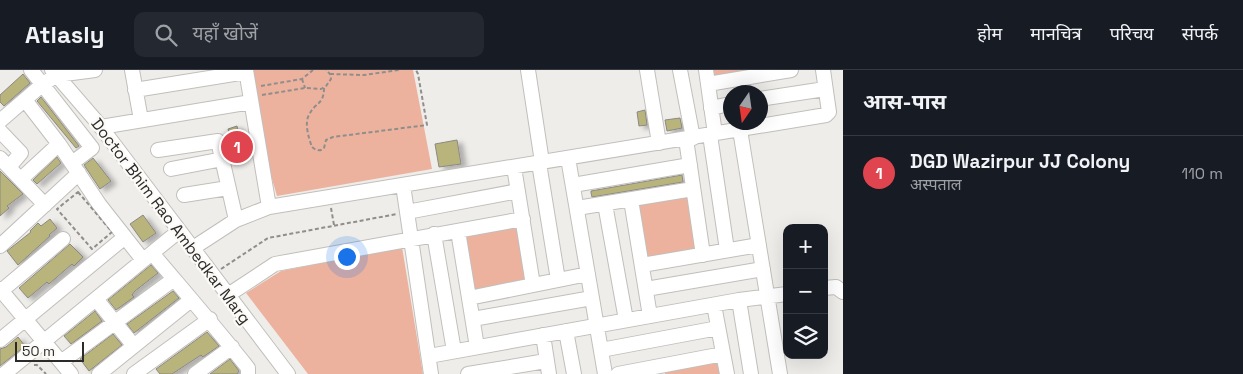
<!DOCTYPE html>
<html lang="hi">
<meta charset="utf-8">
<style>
:root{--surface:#171b24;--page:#242831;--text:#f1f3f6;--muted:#9ea1a6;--line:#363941;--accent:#3c837d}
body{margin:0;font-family:"Space Grotesk","Noto Sans Devanagari",sans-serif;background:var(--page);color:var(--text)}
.controls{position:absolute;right:15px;bottom:15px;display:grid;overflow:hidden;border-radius:10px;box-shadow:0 5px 20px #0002}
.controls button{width:45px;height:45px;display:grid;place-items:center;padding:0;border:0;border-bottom:1px solid var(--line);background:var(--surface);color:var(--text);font:25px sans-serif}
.compass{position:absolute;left:723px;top:15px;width:45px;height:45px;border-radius:50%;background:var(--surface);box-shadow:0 5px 20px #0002;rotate:193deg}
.scale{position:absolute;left:15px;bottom:12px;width:69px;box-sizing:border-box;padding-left:5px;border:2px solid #2c2b2a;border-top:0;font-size:14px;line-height:18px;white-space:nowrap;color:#2c2b2a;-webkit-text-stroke:4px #fcfaf7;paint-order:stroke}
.you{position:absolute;left:346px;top:186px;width:18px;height:18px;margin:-12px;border:4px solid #fff;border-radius:50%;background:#1a73e8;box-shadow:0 0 0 8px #1a73e833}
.badge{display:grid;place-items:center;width:32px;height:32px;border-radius:50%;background:var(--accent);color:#fff;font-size:16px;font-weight:700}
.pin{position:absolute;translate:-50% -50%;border:2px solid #fff;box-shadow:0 1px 5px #0006}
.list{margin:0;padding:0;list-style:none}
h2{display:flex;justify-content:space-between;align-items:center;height:65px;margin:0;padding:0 20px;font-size:21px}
h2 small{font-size:16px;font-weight:400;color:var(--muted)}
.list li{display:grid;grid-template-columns:32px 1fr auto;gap:15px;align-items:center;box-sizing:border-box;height:75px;padding:0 20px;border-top:1px solid var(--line)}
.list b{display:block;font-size:19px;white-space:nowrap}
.list p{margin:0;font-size:16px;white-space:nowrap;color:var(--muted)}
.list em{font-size:16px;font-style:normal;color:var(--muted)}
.icon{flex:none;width:28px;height:28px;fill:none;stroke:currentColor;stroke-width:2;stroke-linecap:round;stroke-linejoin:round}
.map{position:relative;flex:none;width:843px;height:304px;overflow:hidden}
header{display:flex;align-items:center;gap:30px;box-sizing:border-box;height:70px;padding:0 25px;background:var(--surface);border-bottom:1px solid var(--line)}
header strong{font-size:24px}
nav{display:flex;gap:28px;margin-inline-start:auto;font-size:18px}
.search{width:350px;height:45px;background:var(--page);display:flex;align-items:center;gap:12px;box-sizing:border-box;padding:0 18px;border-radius:10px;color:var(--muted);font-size:19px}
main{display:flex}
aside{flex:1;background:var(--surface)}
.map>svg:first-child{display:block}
.green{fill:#edb29e}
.building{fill:#b9b47b;stroke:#898986;filter:url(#shadow)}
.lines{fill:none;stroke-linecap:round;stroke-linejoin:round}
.minor-casing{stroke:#c1bfbb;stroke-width:16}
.path{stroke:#908e8c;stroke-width:2;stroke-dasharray:4 2.5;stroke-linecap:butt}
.minor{stroke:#fff;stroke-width:14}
.labels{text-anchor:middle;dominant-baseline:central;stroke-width:4.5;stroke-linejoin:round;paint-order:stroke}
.street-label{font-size:16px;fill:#2c2b2a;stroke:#fcfaf7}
</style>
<header>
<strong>Atlasly</strong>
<div class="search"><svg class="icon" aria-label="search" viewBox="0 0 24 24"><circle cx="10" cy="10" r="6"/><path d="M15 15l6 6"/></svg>यहाँ खोजें</div>
<nav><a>होम</a><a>मानचित्र</a><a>परिचय</a><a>संपर्क</a></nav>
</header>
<main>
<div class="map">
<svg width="843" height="304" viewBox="0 0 843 304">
<defs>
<filter id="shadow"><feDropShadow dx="5.5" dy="3" stdDeviation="2.5" flood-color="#0004"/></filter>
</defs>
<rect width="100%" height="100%" fill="#efedea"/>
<path class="green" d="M252,0H413L432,99L277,126L268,95Z
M710,0H766L711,9Z
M690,125L699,180L644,189L635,133Z
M519,156L528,212L473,220L465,165Z
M402,177L423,304H308L246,223L281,201Z
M720,291L722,304H665V300Z"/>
<path class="building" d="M23,4L30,13L4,36L0,32V25Z
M41,27L79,76L76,78L37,31Z
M645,40L647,55L639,56L637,42Z
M680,48L682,58L667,61L665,50Z
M237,56L244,84L235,86L228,59Z
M457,70L461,94L439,97L435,74Z
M57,87L61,93L37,114L33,110Z
M93,88L111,111L100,119L84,95Z
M0,101L23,124L7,136L9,138L0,146Z
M682,105L683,112L592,127L591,123V121Z
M143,145L156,163L143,172L130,154Z
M50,149L57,158L49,165L50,166L18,195L7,181L31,162L30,161L38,153L41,156Z
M70,174L83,187L74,196L72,194L49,214L47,212L28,228L19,218Z
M151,195L158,203L135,221L132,225L134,227L116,240L108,230Z
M173,221L179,228L134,263L127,254Z
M95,241L102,251L71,274L64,266Z
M207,262L219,276L203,287L201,285L172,304H160L156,299Z
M113,264L122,275L89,301L80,289Z
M18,267L25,276L0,296V279L6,277Z
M230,289L239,301L237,304H210Z"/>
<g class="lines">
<g class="minor-casing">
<path id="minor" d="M31,0L92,78L72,93
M52,0L97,52L288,304
M132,0L141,50
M246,0L269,137
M528,0L542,92
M647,0L659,73
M680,0L693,68
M706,0L715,64
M708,14L791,0
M135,20L246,2
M760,29L825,19
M25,30L59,74L99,134L143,190
M711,38L730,34
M0,51L43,14L57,5L95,0
M101,57L251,32
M740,60L780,304
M0,61L21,83L9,97
M710,65L727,180
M686,69L703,185
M158,80L218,71L236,150
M0,88L45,135
M568,88L605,304
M539,93L558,210
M514,97L533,215
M171,99L223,89
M21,109L59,74
M403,115L431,304
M573,115L690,95
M184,125L228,118
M631,130L650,246
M605,134L626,250
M577,138L693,119
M407,142L518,121
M458,161L477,277
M434,164L454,281
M0,176L79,103
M193,178L236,150L269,137L826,45L829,42L823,0
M152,183C184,221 217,259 248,298V304
M642,195L759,175
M824,218L836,217L843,222
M0,219L71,304
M646,219L763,199
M0,222L63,169
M228,225L275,194L523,149
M469,228L588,204
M96,229L134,276
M739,230L751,304
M714,235L727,304
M473,249L592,228
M566,261L574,304
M543,265L549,304
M0,270L125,167
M601,280L718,258
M429,286L739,230L787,224
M61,292L174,209
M4,304L179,161
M99,304L191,230
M134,304L210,249
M195,304L232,277
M468,304L546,291
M618,304L723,284"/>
</g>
<path class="path" d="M330,4L364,5L399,0
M302,9L305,18
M261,16L302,9L313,0
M324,18C324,35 315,32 309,45C304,53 309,69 312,77C315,80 321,82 324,78L326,70L333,67L427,55L418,4L416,0
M262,25L305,18L321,19L326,16L331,9L330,4L326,0
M78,122L112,162L92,179L57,139Z
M331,138L334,155
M221,199L268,168L397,144
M34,295H37L46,304"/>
<use href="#minor" class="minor"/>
</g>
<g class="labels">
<g class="street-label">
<text transform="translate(171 151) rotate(53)">Doctor Bhim Rao Ambedkar Marg</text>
</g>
</g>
</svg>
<div class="controls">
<button>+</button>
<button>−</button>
<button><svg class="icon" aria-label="layers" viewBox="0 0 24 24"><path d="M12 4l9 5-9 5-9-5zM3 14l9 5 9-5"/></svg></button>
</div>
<svg class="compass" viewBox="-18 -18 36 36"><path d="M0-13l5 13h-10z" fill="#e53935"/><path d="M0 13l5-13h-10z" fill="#9ea1a6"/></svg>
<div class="scale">50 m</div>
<div class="you"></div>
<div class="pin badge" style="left:237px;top:77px;background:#e0444e">1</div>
</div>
<aside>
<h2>आस-पास<small></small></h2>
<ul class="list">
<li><span class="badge" style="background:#e0444e">1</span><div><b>DGD Wazirpur JJ Colony</b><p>अस्पताल</p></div><em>110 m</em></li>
</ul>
</aside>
</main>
